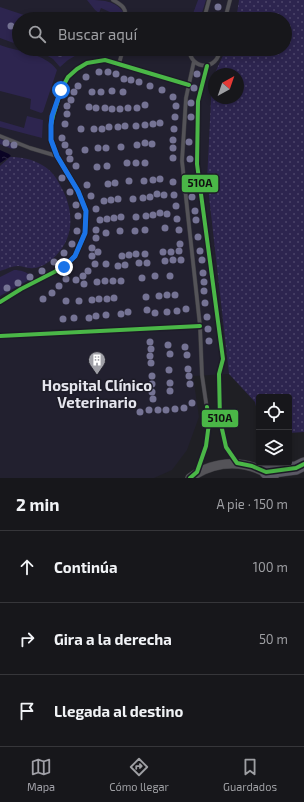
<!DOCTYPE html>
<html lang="es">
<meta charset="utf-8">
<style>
:root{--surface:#17171b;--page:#202024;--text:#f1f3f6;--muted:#9e9fa3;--line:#36363a;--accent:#a0a0a7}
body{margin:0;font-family:"Exo 2",sans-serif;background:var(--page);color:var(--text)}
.controls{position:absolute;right:12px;bottom:12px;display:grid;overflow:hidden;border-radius:4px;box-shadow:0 2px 6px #0003}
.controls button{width:36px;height:36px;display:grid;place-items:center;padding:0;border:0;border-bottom:1px solid var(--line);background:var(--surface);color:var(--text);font:20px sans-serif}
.compass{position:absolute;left:208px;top:68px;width:36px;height:36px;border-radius:50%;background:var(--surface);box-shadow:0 2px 6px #0003;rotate:40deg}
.stop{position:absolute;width:12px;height:12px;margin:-9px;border:3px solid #1a73e8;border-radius:50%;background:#fff}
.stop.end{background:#1a73e8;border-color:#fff;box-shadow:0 1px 4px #0008}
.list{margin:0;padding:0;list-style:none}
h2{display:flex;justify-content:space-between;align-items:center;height:52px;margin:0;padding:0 16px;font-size:17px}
h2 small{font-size:13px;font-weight:400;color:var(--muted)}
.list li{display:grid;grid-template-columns:26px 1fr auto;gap:12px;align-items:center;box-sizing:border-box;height:72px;padding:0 16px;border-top:1px solid var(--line)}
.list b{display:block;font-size:15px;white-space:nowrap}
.list em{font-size:13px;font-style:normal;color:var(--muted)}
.icon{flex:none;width:22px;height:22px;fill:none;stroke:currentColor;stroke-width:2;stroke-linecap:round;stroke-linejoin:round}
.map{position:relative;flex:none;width:304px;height:478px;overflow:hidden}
.search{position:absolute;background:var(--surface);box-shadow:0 2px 6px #0003;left:12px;right:12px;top:12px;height:44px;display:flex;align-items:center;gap:10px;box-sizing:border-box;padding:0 14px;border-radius:22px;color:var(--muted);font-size:15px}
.sheet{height:268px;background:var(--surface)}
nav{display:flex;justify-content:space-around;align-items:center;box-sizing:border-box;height:56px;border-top:1px solid var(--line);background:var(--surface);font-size:11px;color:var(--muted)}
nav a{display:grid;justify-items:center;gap:2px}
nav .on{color:var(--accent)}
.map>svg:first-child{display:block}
.built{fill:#22202f}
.grass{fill:url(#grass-dots);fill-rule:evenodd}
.garden{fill:#2d254f}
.water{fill:url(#water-ripples)}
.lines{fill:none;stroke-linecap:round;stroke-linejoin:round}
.service-casing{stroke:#39393e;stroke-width:4.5}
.tertiary-casing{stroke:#39393e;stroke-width:10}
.motorway-casing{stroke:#39393e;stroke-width:14}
.service{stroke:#545358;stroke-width:3.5}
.tertiary{stroke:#545358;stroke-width:9}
.motorway{stroke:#5a5864;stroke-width:13}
.bus-1-casing{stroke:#1d1c27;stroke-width:7}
.bus-1{stroke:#4ab747;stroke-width:4}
.tree{fill:#757394}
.route{stroke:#1a73e8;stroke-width:5}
.labels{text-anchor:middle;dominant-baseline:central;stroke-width:3;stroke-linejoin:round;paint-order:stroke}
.poi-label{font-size:15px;font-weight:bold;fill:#e5e5ed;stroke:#1d1c27}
.line-badge{stroke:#1d1c27;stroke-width:1.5}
.pale-badge-label{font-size:11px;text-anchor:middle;font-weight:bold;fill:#111}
</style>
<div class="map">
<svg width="304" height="478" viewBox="0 0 304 478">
<defs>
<pattern id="grass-dots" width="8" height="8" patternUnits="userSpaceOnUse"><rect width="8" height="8" fill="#2d254f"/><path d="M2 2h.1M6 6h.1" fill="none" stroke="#4b4469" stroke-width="1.8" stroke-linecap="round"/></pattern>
<pattern id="water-ripples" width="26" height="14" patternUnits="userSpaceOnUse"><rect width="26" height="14" fill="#0a0324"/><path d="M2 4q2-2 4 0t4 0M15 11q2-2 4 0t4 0" fill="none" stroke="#2e2844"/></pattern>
</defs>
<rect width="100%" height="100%" fill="#1f1f24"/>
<path class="built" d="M0,0H239L236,19H19V49H226L212,79L207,179L229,374L193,376L199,417L187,450L172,470L154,478H0Z"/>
<path class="grass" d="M239,0H304V432L289,433V397H259V419L255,402L229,374L207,179L212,79L226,49H285V19H236ZM214,74H238V98H214Z
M10,157C21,157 32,159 42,165C50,169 56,177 60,185C76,212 75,244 47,263C43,266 35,269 30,268C26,268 22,266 18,266C12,266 6,269 0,271V166Z"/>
<path class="garden" d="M87,0C101,0 116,0 124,13L123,18L101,8L99,13L95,10Z
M198,0H206L200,19H191Z
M0,7L36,19H19V45L0,38Z
M0,45C19,52 45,53 57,70L43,112L41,113L30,109L31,99L0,91Z
M36,49H87L68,60L60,67L53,59Z
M27,116L43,120L42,138L0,127V121L24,128Z
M0,139L16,144L17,147L12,149L0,144Z
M14,270C21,270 26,272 32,276L31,279L0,296V277Z"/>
<path class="water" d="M0,150L9,154L11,156L0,163Z"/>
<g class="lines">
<g class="service-casing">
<path id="service" d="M113,0C122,5 128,9 124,19
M102,14L112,19
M204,19L209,0
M225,19L230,0
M189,49C191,71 218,71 220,49
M194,61L186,98L182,161L200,326L202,375L209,423L206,446L198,470
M119,64L123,49
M207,66L198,101L197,164L223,359C217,382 217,423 226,446C228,452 233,457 236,462
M0,136L30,148L57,156
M0,302L21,289L52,274L64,267L75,256L85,233L86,211L78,191L57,156L51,140V125L53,116L61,90L68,77L77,69L87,63L105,60L189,85
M0,336L200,326"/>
</g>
<g class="tertiary-casing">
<path id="tertiary" d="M190,478C216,459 248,459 274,478"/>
</g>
<g class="motorway-casing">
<path id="motorway" d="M266,472L296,468L304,464"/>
</g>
<use href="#service" class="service"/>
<use href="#tertiary" class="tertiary"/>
<use href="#motorway" class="motorway"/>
<g class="bus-1-casing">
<path id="bus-1" d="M207,66L198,101L197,164L223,359L219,374L220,420L226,447L237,463L252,466L266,472L296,468L304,464
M0,302L21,289L64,267L75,256L85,233L86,211L78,191L57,156L51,140V125L53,116L61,90L68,77L77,69L87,63L105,60L189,85
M0,336L200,326
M190,478L197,472L206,446L209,423L207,407"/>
</g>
<use href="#bus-1" class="bus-1"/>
</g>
<g class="tree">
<circle cx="218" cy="7" r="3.5"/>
<circle cx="11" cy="26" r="3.5"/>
<circle cx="60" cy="53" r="3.5"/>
<circle cx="99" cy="72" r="3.5"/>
<circle cx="108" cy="72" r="3.5"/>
<circle cx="116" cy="74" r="3.5"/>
<circle cx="197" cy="74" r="3.5"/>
<circle cx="86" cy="77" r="3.5"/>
<circle cx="124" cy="79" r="3.5"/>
<circle cx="131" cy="80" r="3.5"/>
<circle cx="139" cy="82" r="3.5"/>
<circle cx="78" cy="86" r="3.5"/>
<circle cx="150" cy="86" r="3.5"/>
<circle cx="194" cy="88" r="3.5"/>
<circle cx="162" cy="90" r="3.5"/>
<circle cx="112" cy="91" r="3.5"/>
<circle cx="74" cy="92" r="3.5"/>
<circle cx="92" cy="92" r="3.5"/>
<circle cx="101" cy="92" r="3.5"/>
<circle cx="123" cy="92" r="3.5"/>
<circle cx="173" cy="97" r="3.5"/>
<circle cx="71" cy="100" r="3.5"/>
<circle cx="191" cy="103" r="3.5"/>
<circle cx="145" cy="105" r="3.5"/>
<circle cx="67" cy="106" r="3.5"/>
<circle cx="176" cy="106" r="3.5"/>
<circle cx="89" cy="107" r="3.5"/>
<circle cx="96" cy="108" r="3.5"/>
<circle cx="105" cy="108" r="3.5"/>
<circle cx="128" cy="108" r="3.5"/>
<circle cx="137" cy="108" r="3.5"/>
<circle cx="112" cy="109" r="3.5"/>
<circle cx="120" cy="109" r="3.5"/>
<circle cx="67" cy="114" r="3.5"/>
<circle cx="175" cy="117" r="3.5"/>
<circle cx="191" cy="117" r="3.5"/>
<circle cx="160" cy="123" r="3.5"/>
<circle cx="65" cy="124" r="3.5"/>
<circle cx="153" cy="124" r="3.5"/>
<circle cx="145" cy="125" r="3.5"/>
<circle cx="125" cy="126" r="3.5"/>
<circle cx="136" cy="126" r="3.5"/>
<circle cx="109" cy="127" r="3.5"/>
<circle cx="118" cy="127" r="3.5"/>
<circle cx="81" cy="129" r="3.5"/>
<circle cx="94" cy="129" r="3.5"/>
<circle cx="102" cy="129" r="3.5"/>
<circle cx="174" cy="129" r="3.5"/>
<circle cx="62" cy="138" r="3.5"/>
<circle cx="173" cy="140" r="3.5"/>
<circle cx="189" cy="142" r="3.5"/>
<circle cx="6" cy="143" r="3.5"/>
<circle cx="145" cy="143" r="3.5"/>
<circle cx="152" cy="144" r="3.5"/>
<circle cx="14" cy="145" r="3.5"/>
<circle cx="65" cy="145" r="3.5"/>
<circle cx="137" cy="145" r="3.5"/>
<circle cx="121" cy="147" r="3.5"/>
<circle cx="98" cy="148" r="3.5"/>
<circle cx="106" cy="148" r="3.5"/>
<circle cx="173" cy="148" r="3.5"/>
<circle cx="85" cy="150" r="3.5"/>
<circle cx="69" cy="152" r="3.5"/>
<circle cx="173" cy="158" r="3.5"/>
<circle cx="70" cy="159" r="3.5"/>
<circle cx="190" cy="159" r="3.5"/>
<circle cx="127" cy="163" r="3.5"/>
<circle cx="136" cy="163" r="3.5"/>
<circle cx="145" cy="163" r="3.5"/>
<circle cx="76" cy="166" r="3.5"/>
<circle cx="107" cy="166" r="3.5"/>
<circle cx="97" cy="167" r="3.5"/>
<circle cx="62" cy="178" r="3.5"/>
<circle cx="160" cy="179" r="3.5"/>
<circle cx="153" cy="180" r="3.5"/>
<circle cx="129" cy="181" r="3.5"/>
<circle cx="144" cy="181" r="3.5"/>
<circle cx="173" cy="182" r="3.5"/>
<circle cx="191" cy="182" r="3.5"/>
<circle cx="115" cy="183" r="3.5"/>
<circle cx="108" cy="184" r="3.5"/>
<circle cx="87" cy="185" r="3.5"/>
<circle cx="70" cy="192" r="3.5"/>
<circle cx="157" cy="194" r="3.5"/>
<circle cx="164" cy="195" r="3.5"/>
<circle cx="174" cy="195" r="3.5"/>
<circle cx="91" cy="196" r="3.5"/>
<circle cx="150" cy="197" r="3.5"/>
<circle cx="192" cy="197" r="3.5"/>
<circle cx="143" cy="198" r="3.5"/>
<circle cx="118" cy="199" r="3.5"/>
<circle cx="133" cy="199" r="3.5"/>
<circle cx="111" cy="200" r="3.5"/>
<circle cx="104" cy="201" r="3.5"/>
<circle cx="76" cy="205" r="3.5"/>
<circle cx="176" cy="206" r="3.5"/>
<circle cx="96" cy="209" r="3.5"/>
<circle cx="195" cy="211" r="3.5"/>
<circle cx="160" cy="213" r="3.5"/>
<circle cx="167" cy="214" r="3.5"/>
<circle cx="153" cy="215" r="3.5"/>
<circle cx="78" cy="216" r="3.5"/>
<circle cx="146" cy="216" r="3.5"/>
<circle cx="121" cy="217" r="3.5"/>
<circle cx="136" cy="217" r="3.5"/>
<circle cx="114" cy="218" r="3.5"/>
<circle cx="107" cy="219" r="3.5"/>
<circle cx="177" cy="219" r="3.5"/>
<circle cx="100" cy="220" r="3.5"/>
<circle cx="196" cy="220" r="3.5"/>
<circle cx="165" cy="228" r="3.5"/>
<circle cx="96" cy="230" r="3.5"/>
<circle cx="145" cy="230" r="3.5"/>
<circle cx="179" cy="230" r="3.5"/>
<circle cx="77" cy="231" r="3.5"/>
<circle cx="120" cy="231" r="3.5"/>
<circle cx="135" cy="231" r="3.5"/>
<circle cx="106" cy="233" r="3.5"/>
<circle cx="198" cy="237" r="3.5"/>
<circle cx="96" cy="238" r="3.5"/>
<circle cx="72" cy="244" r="3.5"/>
<circle cx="180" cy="244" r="3.5"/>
<circle cx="92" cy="248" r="3.5"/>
<circle cx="179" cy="251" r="3.5"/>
<circle cx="200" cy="251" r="3.5"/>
<circle cx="98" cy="252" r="3.5"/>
<circle cx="163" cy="252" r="3.5"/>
<circle cx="171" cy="252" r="3.5"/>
<circle cx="64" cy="253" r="3.5"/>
<circle cx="136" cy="254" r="3.5"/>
<circle cx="145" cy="254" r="3.5"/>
<circle cx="129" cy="255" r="3.5"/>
<circle cx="92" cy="256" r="3.5"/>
<circle cx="122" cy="256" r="3.5"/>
<circle cx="173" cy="260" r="3.5"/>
<circle cx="181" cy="260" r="3.5"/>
<circle cx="202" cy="260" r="3.5"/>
<circle cx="165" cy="261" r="3.5"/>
<circle cx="54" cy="262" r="3.5"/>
<circle cx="139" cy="263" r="3.5"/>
<circle cx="147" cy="263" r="3.5"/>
<circle cx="95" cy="264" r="3.5"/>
<circle cx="106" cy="264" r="3.5"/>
<circle cx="125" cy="265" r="3.5"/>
<circle cx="118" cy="266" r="3.5"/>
<circle cx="42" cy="271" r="3.5"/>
<circle cx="88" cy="271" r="3.5"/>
<circle cx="203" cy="273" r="3.5"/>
<circle cx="83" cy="276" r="3.5"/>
<circle cx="155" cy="276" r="3.5"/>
<circle cx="170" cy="276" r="3.5"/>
<circle cx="30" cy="277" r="3.5"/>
<circle cx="142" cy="278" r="3.5"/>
<circle cx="66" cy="279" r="3.5"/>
<circle cx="76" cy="280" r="3.5"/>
<circle cx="105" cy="281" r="3.5"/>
<circle cx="113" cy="281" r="3.5"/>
<circle cx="121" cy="281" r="3.5"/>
<circle cx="97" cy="282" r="3.5"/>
<circle cx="204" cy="282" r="3.5"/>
<circle cx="18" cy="283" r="3.5"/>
<circle cx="84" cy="284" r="3.5"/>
<circle cx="59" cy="286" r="3.5"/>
<circle cx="7" cy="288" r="3.5"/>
<circle cx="204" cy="291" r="3.5"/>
<circle cx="52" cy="293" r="3.5"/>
<circle cx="167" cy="295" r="3.5"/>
<circle cx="175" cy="295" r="3.5"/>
<circle cx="159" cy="296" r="3.5"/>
<circle cx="146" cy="297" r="3.5"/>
<circle cx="114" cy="298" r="3.5"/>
<circle cx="43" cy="299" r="3.5"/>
<circle cx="99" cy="299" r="3.5"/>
<circle cx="107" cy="299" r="3.5"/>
<circle cx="92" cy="300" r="3.5"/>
<circle cx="66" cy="301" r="3.5"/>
<circle cx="79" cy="301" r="3.5"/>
<circle cx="205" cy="303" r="3.5"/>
<circle cx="186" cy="309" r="3.5"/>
<circle cx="147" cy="310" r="3.5"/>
<circle cx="177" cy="311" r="3.5"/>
<circle cx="128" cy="312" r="3.5"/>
<circle cx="167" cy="312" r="3.5"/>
<circle cx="155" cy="313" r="3.5"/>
<circle cx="121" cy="314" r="3.5"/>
<circle cx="106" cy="315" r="3.5"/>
<circle cx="96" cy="316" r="3.5"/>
<circle cx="207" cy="317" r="3.5"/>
<circle cx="74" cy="318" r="3.5"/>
<circle cx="89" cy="318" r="3.5"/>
<circle cx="63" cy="319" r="3.5"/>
<circle cx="208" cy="329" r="3.5"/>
<circle cx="209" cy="341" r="3.5"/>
<circle cx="150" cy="342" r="3.5"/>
<circle cx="168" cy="345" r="3.5"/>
<circle cx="185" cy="347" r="3.5"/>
<circle cx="151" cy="349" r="3.5"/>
<circle cx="170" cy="354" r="3.5"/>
<circle cx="187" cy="355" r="3.5"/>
<circle cx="150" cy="356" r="3.5"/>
<circle cx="151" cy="363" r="3.5"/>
<circle cx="188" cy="369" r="3.5"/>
<circle cx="169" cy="370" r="3.5"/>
<circle cx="152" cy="376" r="3.5"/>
<circle cx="189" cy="376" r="3.5"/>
<circle cx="170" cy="383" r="3.5"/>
<circle cx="152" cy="384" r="3.5"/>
<circle cx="190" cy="384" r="3.5"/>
<circle cx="170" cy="391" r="3.5"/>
<circle cx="152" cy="392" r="3.5"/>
<circle cx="153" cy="399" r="3.5"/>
<circle cx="192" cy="403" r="3.5"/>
<circle cx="184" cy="408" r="3.5"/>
<circle cx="175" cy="409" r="3.5"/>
<circle cx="149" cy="410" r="3.5"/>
<circle cx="158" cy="410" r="3.5"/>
<circle cx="166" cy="410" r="3.5"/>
<circle cx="140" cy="412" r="3.5"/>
</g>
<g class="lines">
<path class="route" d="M61,90L52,116L51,125V140L57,156L78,191L86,211L85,233L75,256L64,267"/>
</g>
<defs>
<g id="building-pin" transform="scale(0.9)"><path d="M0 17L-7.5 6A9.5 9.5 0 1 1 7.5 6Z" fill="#a0a0a7" stroke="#1d1c27"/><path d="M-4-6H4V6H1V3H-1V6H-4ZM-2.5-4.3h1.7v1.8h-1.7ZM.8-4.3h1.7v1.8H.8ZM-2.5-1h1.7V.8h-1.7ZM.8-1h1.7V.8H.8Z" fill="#fff"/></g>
</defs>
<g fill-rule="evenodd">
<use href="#building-pin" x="97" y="360"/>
</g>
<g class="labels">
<g class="poi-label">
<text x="97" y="385">Hospital Clínico<tspan x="97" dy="17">Veterinario</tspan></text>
</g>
</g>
<g class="line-badge">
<rect x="181" y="174" width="38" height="19" rx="4" fill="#4ab747"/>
<rect x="201" y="409" width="38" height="19" rx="4" fill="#4ab747"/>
</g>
<g class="pale-badge-label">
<text x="200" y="187">510A</text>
<text x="220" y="422">510A</text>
</g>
</svg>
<div class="controls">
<button><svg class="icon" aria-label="locate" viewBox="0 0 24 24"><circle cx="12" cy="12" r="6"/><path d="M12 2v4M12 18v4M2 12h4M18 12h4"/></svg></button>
<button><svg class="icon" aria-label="layers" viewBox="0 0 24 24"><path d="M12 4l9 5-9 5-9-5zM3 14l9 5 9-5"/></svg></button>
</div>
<svg class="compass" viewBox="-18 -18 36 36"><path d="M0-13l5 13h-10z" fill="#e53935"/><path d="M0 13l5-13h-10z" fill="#9e9fa3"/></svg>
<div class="stop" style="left:61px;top:90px"></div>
<div class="stop end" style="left:64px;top:267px"></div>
<div class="search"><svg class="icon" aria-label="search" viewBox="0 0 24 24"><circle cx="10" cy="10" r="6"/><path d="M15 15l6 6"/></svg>Buscar aquí</div>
</div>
<section class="sheet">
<h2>2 min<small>A pie · 150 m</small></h2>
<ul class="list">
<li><svg class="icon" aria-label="ahead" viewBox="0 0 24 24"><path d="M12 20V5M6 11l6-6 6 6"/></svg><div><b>Continúa</b></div><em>100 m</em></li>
<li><svg class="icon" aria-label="right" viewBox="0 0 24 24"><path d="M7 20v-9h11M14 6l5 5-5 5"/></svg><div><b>Gira a la derecha</b></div><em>50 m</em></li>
<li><svg class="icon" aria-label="arrive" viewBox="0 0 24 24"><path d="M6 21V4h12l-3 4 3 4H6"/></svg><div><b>Llegada al destino</b></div></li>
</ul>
</section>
<nav>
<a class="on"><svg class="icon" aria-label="map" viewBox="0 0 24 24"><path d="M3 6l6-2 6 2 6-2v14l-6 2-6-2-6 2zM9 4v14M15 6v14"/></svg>Mapa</a>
<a><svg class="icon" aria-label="directions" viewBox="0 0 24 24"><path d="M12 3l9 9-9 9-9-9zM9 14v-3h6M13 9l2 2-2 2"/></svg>Cómo llegar</a>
<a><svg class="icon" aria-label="saved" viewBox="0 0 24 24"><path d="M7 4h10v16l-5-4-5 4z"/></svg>Guardados</a>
</nav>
